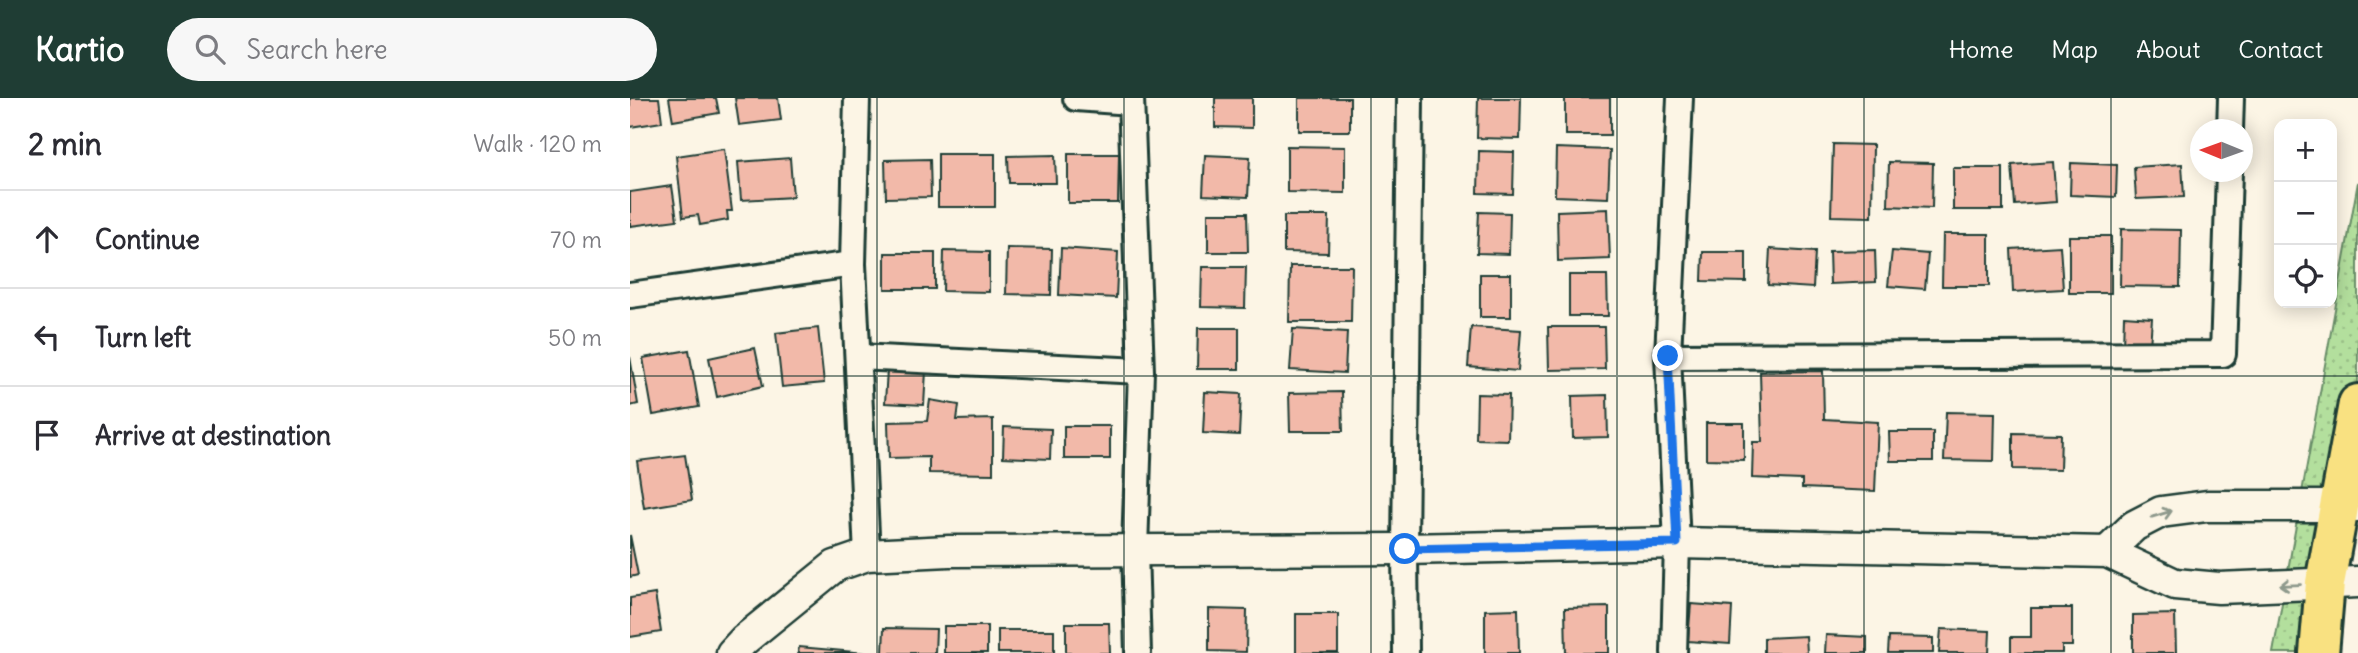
<!DOCTYPE html>
<meta charset="utf-8">
<style>
:root{--surface:#fff;--page:#f7f7f7;--text:#2b2b33;--muted:#7c7c81;--line:#e1e1e2;--accent:#1f3d34}
body{margin:0;font-family:Delius,sans-serif;background:var(--page);color:var(--text)}
.controls{position:absolute;right:21px;top:21px;display:grid;overflow:hidden;border-radius:14px;box-shadow:0 4px 18px #0003}
.controls button{width:63px;height:63px;display:grid;place-items:center;padding:0;border:0;border-bottom:2px solid var(--line);background:var(--surface);color:var(--text);font:35px sans-serif}
.compass{position:absolute;left:1560px;top:21px;width:63px;height:63px;border-radius:50%;background:var(--surface);box-shadow:0 4px 18px #0003;rotate:271deg}
.stop{position:absolute;width:21px;height:21px;margin:-16px;border:5px solid #1a73e8;border-radius:50%;background:#fff}
.stop.end{background:#1a73e8;border-color:#fff;box-shadow:0 2px 7px #0008}
.list{margin:0;padding:0;list-style:none}
h2{display:flex;justify-content:space-between;align-items:center;height:91px;margin:0;padding:0 28px;font-size:30px}
h2 small{font-size:23px;font-weight:400;color:var(--muted)}
.list li{display:grid;grid-template-columns:46px 1fr auto;gap:21px;align-items:center;box-sizing:border-box;height:98px;padding:0 28px;border-top:2px solid var(--line)}
.list b{display:block;font-size:26px;white-space:nowrap}
.list em{font-size:23px;font-style:normal;color:var(--muted)}
.icon{flex:none;width:38px;height:38px;fill:none;stroke:currentColor;stroke-width:2;stroke-linecap:round;stroke-linejoin:round}
.map{position:relative;flex:none;width:1728px;height:555px;overflow:hidden}
header{display:flex;align-items:center;gap:42px;box-sizing:border-box;height:98px;padding:0 35px;background:var(--accent);color:#fff}
header strong{font-size:33px}
nav{display:flex;gap:38px;margin-inline-start:auto;font-size:24px}
.search{width:490px;height:63px;background:var(--page);display:flex;align-items:center;gap:18px;box-sizing:border-box;padding:0 24px;border-radius:38px;color:var(--muted);font-size:26px}
main{display:flex}
aside{flex:1;background:var(--surface)}
.map>svg:first-child{display:block}
.grass{fill:url(#grass-dots);stroke:#698e68;stroke-width:2}
.building{fill:#f2b9a9;stroke:#1f3d34;stroke-width:2}
.lines{fill:none;stroke-linecap:round;stroke-linejoin:round}
.minor-casing{stroke:#1f3d34;stroke-width:30}
.tertiary-casing{stroke:#1f3d34;stroke-width:35}
.trunk-casing{stroke:#1f3d34;stroke-width:44}
.minor{stroke:#fcf5e5;stroke-width:24}
.tertiary{stroke:#fcf5e5;stroke-width:30}
.trunk{stroke:#f9e181;stroke-width:38}
.oneway{stroke:#8e998c}
.route{stroke:#1a73e8;stroke-width:9}
.grid{fill:none;stroke:#1f3d34;stroke-width:2;stroke-opacity:0.55}
</style>
<header>
<strong>Kartio</strong>
<div class="search"><svg class="icon" aria-label="search" viewBox="0 0 24 24"><circle cx="10" cy="10" r="6"/><path d="M15 15l6 6"/></svg>Search here</div>
<nav><a>Home</a><a>Map</a><a>About</a><a>Contact</a></nav>
</header>
<main>
<aside>
<h2>2 min<small>Walk · 120 m</small></h2>
<ul class="list">
<li><svg class="icon" aria-label="ahead" viewBox="0 0 24 24"><path d="M12 20V5M6 11l6-6 6 6"/></svg><div><b>Continue</b></div><em>70 m</em></li>
<li><svg class="icon" aria-label="left" viewBox="0 0 24 24"><path d="M17 20v-9H6M10 6l-5 5 5 5"/></svg><div><b>Turn left</b></div><em>50 m</em></li>
<li><svg class="icon" aria-label="arrive" viewBox="0 0 24 24"><path d="M6 21V4h12l-3 4 3 4H6"/></svg><div><b>Arrive at destination</b></div></li>
</ul>
</aside>
<div class="map">
<svg width="1728" height="555" viewBox="0 0 1728 555">
<defs>
<pattern id="grass-dots" width="8" height="8" patternUnits="userSpaceOnUse" patternTransform="scale(1.75)"><rect width="8" height="8" fill="#b3df9d"/><path d="M2 2h.1M6 6h.1" fill="none" stroke="#9ac088" stroke-width="1.8" stroke-linecap="round"/></pattern>
</defs>
<rect width="100%" height="100%" fill="#fcf5e5"/>
<filter id="ink" filterUnits="userSpaceOnUse"><feTurbulence type="fractalNoise" baseFrequency=".0143" numOctaves="2"/><feDisplacementMap in="SourceGraphic" scale="14" xChannelSelector="R" yChannelSelector="G"/><feConvolveMatrix kernelMatrix="1 2 1 2 8 2 1 2 1" color-interpolation-filters="sRGB"/></filter>
<g filter="url(#ink)">
<path class="grass" d="M1728,84V306L1689,555H1643Z"/>
<path class="building" d="M0,0H29L32,24L0,29Z
M39,0H86L89,15L43,23Z
M105,0H148L151,22L109,27Z
M585,0H622V30L585,29Z
M669,0H720V33H669Z
M848,0H891L890,41L847,40Z
M935,0H980V37H935Z
M1203,46L1243,47L1242,119L1201,118Z
M657,48L715,49V95L657,94Z
M926,50L980,52L978,100L925,98Z
M94,51L102,113H97L98,122L70,127L68,117L53,119L46,58Z
M849,53L884,54L883,96L848,95Z
M308,56H365V109H308Z
M438,56H489L488,105H438Z
M425,57L426,85H379L378,58Z
M575,57L620,59L618,99L573,97Z
M160,60L163,99L111,102L108,64Z
M300,61L301,99L256,100L255,62Z
M1259,64L1303,65L1302,110L1258,108Z
M1423,64L1426,104L1385,107L1382,67Z
M1441,65L1487,67L1486,99L1440,97Z
M1552,66L1554,99L1506,101L1504,69Z
M1323,70H1373V112H1323Z
M42,88L47,122L0,128V94Z
M978,111L980,161L928,163L927,113Z
M849,114L880,115L879,156L847,155Z
M578,115H617L618,154H578Z
M654,118H699L698,155L654,154Z
M1491,131L1551,132L1550,189L1490,188Z
M1313,136H1359V188H1312Z
M1439,138H1481V195H1439Z
M1430,148L1433,191L1383,194L1381,151Z
M377,150L422,151L421,197L376,196Z
M431,150L488,154L486,200L429,197Z
M1140,151L1185,154L1183,190L1138,187Z
M1245,152L1246,184L1200,186L1199,153Z
M314,153L359,154V194L313,193Z
M1262,153L1298,156L1295,191L1258,188Z
M1073,154H1116V184L1072,183Z
M255,155H305V191H255Z
M660,168H722L721,224H659Z
M572,169H616L615,210L571,209Z
M850,176H881V219H850Z
M939,177H977L978,218H939Z
M1494,218L1522,220L1520,249L1493,248Z
M841,229L891,232L888,273L838,269Z
M918,229H974L975,271L919,272Z
M188,230L194,285L152,289L146,235Z
M568,230H609V271H567Z
M663,231L717,234L715,275L660,272Z
M125,250L133,288L87,299L79,260Z
M59,252L69,309L23,317L13,260Z
M0,259L8,306L0,308Z
M257,271L296,273L294,307L255,305Z
M1193,273L1194,321L1248,324L1245,393L1172,390V382L1122,380L1123,344H1132L1130,274Z
M575,294L611,296L609,337L573,335Z
M712,294L713,333H660L659,295Z
M847,296L879,297L878,342L846,341Z
M977,297L978,339L943,340L942,298Z
M300,302L329,307L327,322L363,321V376L299,375V359L259,360L258,324L297,323Z
M1316,314L1365,315L1364,363L1314,362Z
M1076,325H1114V362L1076,361Z
M434,328H480V361H434Z
M374,329L421,331L420,361L373,359Z
M1259,334H1303V363H1260Z
M1383,335L1431,336L1430,372L1383,371Z
M55,357L62,402L14,410L7,363Z
M0,437L8,477L0,479Z
M25,496L31,534L0,539V500Z
M1061,506L1102,509L1100,546L1058,543Z
M979,509V555H936L935,510Z
M1401,510H1442V548H1432V555H1381V539H1401Z
M579,511L617,512L616,554L579,553Z
M888,511L889,555H855V512Z
M666,516H708V555H666Z
M1545,516L1546,555H1503V517Z
M436,525H479L480,555H436Z
M314,528H357V555H314Z
M254,530L306,531L305,555H253Z
M1311,531L1360,533L1359,555H1309Z
M368,532H424V555H368Z
M1196,537L1237,539V555H1195Z
M1176,538L1177,555H1134V540Z
M1259,539L1303,540V555H1258Z
M169,549L236,555H168Z"/>
<g class="lines">
<g class="minor-casing">
<path id="minor" d="M227,0L223,166L237,457
M446,0L501,4
M501,0L511,273L505,451L508,555
M1600,32L1601,0
M0,197L223,166
M1038,258L1593,256L1599,74
M228,259L511,273
M776,555L775,451L780,0
M1044,555L1047,445L1038,258L1050,0"/>
</g>
<g class="tertiary-casing">
<path id="tertiary" d="M1477,454L1504,428L1531,414L1577,408H1728
M102,555L114,542L205,468L237,457L319,453L775,451L1047,445L1477,454L1545,486L1589,490L1728,484"/>
</g>
<g class="trunk-casing">
<path id="trunk" d="M1689,555L1695,485L1728,306"/>
</g>
<use href="#minor" class="minor"/>
<use href="#tertiary" class="tertiary"/>
<use href="#trunk" class="trunk"/>
</g>
<defs><path id="oneway-shaft" d="M-6 0H5M1.5-3L5.5 0L1.5 3" fill="none" stroke-width="1.6" stroke-linecap="round" stroke-linejoin="round" transform="scale(1.75)"/></defs>
<g class="oneway">
<use href="#oneway-shaft" transform="translate(1532 416) rotate(-17)"/>
<use href="#oneway-shaft" transform="translate(1660 487) rotate(178)"/>
</g>
</g>
<g class="lines" filter="url(#ink)">
<path class="route" d="M775,451L1047,445L1038,258"/>
</g>
<path class="grid" d="M247,0V555M494,0V555M741,0V555M987,0V555M1234,0V555M1481,0V555M0,278H1728"/>
</svg>
<div class="controls">
<button>+</button>
<button>−</button>
<button><svg class="icon" aria-label="locate" viewBox="0 0 24 24"><circle cx="12" cy="12" r="6"/><path d="M12 2v4M12 18v4M2 12h4M18 12h4"/></svg></button>
</div>
<svg class="compass" viewBox="-18 -18 36 36"><path d="M0-13l5 13h-10z" fill="#e53935"/><path d="M0 13l5-13h-10z" fill="#7c7c81"/></svg>
<div class="stop" style="left:775px;top:451px"></div>
<div class="stop end" style="left:1038px;top:258px"></div>
</div>
</main>
